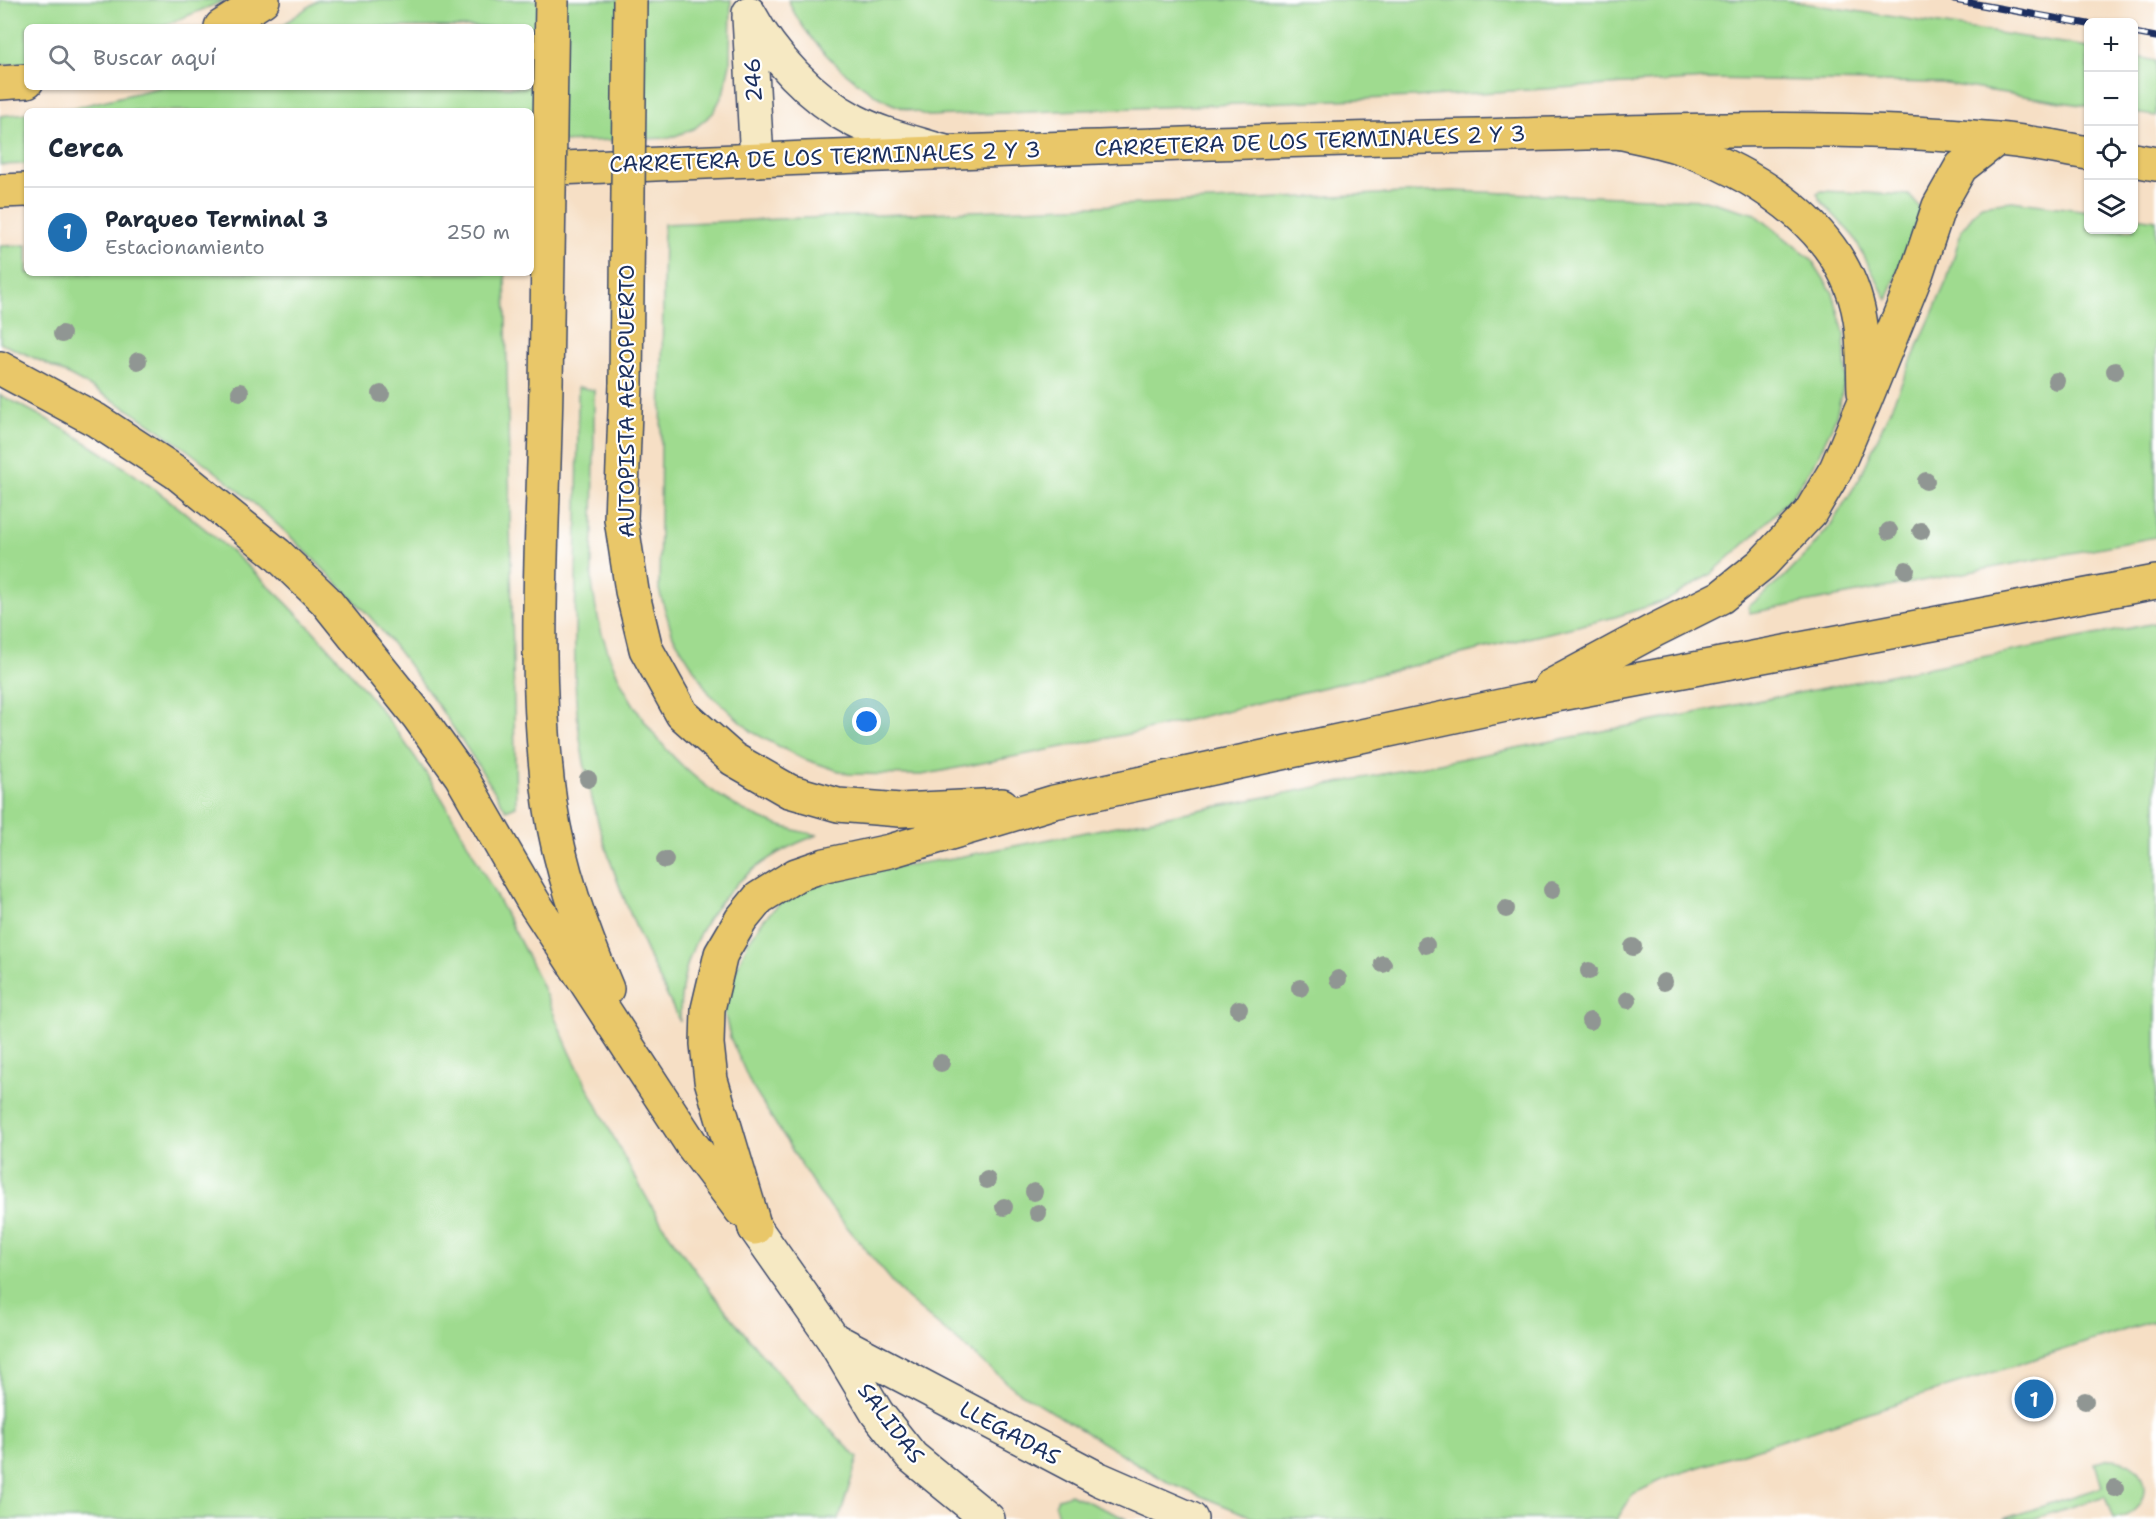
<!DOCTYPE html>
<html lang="es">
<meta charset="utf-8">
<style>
:root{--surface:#fff;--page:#f2f2f3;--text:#1f2937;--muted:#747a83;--line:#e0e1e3;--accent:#1f6fb2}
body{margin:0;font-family:"Shantell Sans",sans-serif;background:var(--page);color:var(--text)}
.controls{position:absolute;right:18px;top:18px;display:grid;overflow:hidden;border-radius:9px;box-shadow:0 2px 4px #0004}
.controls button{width:54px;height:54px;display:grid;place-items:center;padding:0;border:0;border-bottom:2px solid var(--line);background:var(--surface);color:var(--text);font:30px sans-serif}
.you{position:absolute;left:867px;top:722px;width:21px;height:21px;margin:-15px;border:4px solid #fff;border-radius:50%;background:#1a73e8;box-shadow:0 0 0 9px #1a73e833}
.badge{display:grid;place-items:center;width:39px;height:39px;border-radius:50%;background:var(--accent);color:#fff;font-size:20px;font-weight:700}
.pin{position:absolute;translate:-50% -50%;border:3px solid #fff;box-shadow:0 2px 6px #0006}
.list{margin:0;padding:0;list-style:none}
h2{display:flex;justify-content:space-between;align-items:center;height:78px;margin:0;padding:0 24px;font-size:26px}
h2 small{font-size:20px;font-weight:400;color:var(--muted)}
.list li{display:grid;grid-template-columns:39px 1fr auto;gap:18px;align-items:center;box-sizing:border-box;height:90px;padding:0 24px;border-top:2px solid var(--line)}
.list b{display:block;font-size:22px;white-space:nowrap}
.list p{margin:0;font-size:20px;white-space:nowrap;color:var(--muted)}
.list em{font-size:20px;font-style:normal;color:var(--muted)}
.icon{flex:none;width:33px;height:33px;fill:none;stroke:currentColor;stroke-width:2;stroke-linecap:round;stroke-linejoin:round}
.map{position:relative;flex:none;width:2156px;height:1519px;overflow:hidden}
.search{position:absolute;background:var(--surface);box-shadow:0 2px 4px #0004;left:24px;top:24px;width:510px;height:66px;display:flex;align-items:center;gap:15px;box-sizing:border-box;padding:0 21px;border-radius:9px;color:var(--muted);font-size:22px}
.panel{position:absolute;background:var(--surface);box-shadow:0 2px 4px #0004;left:24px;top:108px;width:510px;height:168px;border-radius:9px}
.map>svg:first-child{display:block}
.green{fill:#9fdb8f;stroke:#5d8576;stroke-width:1.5}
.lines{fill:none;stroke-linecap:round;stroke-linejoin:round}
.secondary-casing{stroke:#3c496d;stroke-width:36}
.primary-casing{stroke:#3c496d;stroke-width:36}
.highway-casing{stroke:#3c496d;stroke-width:36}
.secondary{stroke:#f6e9c3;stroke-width:33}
.primary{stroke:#e9c769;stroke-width:33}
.highway{stroke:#e9c769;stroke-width:33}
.rail-casing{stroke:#1b2f5e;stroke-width:7}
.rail{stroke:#fff;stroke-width:4.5;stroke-dasharray:14;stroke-linecap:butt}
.highway-bridge-casing{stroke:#3c496d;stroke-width:36;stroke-linecap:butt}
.highway-bridge{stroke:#e9c769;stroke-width:33}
.tree{fill:#909693}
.labels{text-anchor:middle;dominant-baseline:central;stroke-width:4.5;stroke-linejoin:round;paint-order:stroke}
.street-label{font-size:22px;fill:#1b2f5e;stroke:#fff}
</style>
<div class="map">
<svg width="2156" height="1519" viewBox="0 0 2156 1519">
<rect width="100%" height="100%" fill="#fff"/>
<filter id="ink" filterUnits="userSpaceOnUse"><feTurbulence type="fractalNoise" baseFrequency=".0167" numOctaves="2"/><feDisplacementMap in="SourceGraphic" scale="12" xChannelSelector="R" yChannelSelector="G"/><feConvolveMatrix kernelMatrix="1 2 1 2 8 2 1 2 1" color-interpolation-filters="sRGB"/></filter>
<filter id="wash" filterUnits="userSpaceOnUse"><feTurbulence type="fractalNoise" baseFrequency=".008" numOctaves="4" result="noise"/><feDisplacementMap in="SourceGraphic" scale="24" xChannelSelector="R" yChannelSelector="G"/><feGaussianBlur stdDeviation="1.35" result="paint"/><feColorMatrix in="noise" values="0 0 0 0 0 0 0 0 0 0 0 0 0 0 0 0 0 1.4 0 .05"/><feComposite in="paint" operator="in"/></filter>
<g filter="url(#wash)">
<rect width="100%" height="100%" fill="#f6dfc5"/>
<path class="green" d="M0,0H226L160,27H27V64L0,65Z
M318,0H731L730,64L723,94L713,113L695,128L670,138L531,143V111H44L73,108L162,87H531V27H280Z
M788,0H1784L2088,47V106L1941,83L1707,79L1414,97L928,116C915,111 900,108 888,102C850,82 805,40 788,0Z
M2134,56L2156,61V116L2134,113Z
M27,113V164L0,165V116Z
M1453,191L1705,200L1755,214L1811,259L1833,293L1844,333L1846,376L1836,417L1817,459L1792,496L1753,536L1711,574L1668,600L1615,617L1138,732L922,775L848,774L801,758L752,732L709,693L673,636L659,590L664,224Z
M1822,191L1909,195L1921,209L1887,300L1854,237L1820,200L1817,193Z
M2012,201L2088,211V230H2134V217L2156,220V537L1750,613L1748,607L1781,580L1810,550L1830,526L1860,478L1947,280L1962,229L1981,205Z
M27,245V273H505L516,806L506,810C468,748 428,687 382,631C367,612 349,595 332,578C239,481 125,394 0,343V246Z
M578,387L594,390C594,435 594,481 593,526C593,547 590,570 593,590C607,706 700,817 818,835C735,864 678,933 680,1022C633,928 590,828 578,723C573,676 575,629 576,582C577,517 578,452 578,387Z
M0,395C176,479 357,648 454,819C482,869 510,921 536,973C549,1000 559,1029 572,1056C600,1112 629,1169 661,1222C672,1240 686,1257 698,1274C747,1340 800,1400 858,1458L839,1519H0Z
M2156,623V1320L1668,1477L1633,1494L1617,1519H1257L1169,1483L1016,1390L906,1298L819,1193L751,1085L730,1037L725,1015L727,990L748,942L764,919L781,902L805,887L834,877L953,858Z
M2109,1459C2154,1459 2156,1514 2113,1519L2105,1496L2033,1519H2003L2102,1487L2095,1463Z
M1070,1494L1127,1519H1063L1058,1516L1055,1505L1058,1498Z"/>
</g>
<g filter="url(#ink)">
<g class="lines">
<g class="secondary-casing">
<path id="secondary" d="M749,13C772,56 811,98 855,121C882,135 913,142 942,151
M749,17L757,160
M755,1228L833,1339L877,1413L912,1457L988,1519
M833,1339L1099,1479L1191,1519"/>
</g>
<g class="primary-casing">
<path id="primary" d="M2134,160L2156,164
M531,169C847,157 1163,142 1479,136C1648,132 1827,122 1996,139C2027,141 2058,148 2088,153
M0,191L27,190"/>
</g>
<g class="highway-casing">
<path id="highway" d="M221,27L263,0
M0,83L27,81
M1622,133C1644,138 1667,142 1688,150C1764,179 1846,232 1860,319C1864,343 1863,368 1864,392
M0,368L96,420L177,473L277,554L325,600L418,716L461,776L533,901L692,1145L741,1210
M626,384L621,519L632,591L646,649L682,714L733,759L789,791L838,805L900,810L1002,805
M546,385C544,524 531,665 550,803C559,867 582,930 607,989
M1551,686L1655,630L1721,597L1762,564L1810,513L1836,469L1865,401L1916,275L1939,206L1961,167L1997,139
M755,1228L711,1080L707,1044L708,1009L721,954L741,920L759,898L796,875L825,865L890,851L1054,802L1524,701L2156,582"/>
</g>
<use href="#secondary" class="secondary"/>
<use href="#primary" class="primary"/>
<use href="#highway" class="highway"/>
<g class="rail-casing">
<path id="rail" d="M1954,0L2088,24
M2134,33L2156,37"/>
</g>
<use href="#rail" class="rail"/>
<g class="highway-bridge-casing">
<path id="highway-bridge" d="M626,384L630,0
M546,385L552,0"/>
</g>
<use href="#highway-bridge" class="highway-bridge"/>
</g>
<g class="tree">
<circle cx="62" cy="334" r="9"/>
<circle cx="138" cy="361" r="9"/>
<circle cx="2115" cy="371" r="9"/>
<circle cx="2056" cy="381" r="9"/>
<circle cx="240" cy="392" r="9"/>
<circle cx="381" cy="394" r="9"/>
<circle cx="1926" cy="481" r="9"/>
<circle cx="1889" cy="531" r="9"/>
<circle cx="1921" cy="531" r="9"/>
<circle cx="1906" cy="570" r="9"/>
<circle cx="588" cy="779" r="9"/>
<circle cx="665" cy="860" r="9"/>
<circle cx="1552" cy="890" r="9"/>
<circle cx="1506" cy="909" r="9"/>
<circle cx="1426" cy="945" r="9"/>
<circle cx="1633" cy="947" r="9"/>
<circle cx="1383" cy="964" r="9"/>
<circle cx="1589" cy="971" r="9"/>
<circle cx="1338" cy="979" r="9"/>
<circle cx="1664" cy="982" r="9"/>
<circle cx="1300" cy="988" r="9"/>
<circle cx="1628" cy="1000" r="9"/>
<circle cx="1239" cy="1009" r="9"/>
<circle cx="1590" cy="1021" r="9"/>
<circle cx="941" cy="1063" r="9"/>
<circle cx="987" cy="1180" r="9"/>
<circle cx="1034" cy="1192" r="9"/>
<circle cx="1004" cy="1207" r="9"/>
<circle cx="1038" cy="1213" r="9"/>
<circle cx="2085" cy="1401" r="9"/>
<circle cx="2115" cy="1488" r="9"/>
</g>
</g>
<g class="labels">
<g class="street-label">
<text transform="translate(753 80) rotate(-93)">246</text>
<text transform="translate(1310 141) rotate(-2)">CARRETERA DE LOS TERMINALES 2 Y 3</text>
<text transform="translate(825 157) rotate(-2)">CARRETERA DE LOS TERMINALES 2 Y 3</text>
<text transform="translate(626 401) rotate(-90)">AUTOPISTA AEROPUERTO</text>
<text transform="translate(891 1423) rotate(53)">SALIDAS</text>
<text transform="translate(1010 1433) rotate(28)">LLEGADAS</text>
</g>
</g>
</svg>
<div class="controls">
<button>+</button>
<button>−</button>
<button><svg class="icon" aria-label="locate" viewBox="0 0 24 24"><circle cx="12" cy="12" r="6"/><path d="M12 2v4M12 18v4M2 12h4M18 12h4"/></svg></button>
<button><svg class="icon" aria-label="layers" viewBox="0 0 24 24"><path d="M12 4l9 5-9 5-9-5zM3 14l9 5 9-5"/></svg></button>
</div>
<div class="you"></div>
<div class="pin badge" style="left:2034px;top:1399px">1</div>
<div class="search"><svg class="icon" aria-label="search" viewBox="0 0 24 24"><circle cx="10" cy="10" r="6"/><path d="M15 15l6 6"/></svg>Buscar aquí</div>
<section class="panel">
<h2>Cerca<small></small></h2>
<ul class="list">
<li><span class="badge">1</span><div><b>Parqueo Terminal 3</b><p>Estacionamiento</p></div><em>250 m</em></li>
</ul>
</section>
</div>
